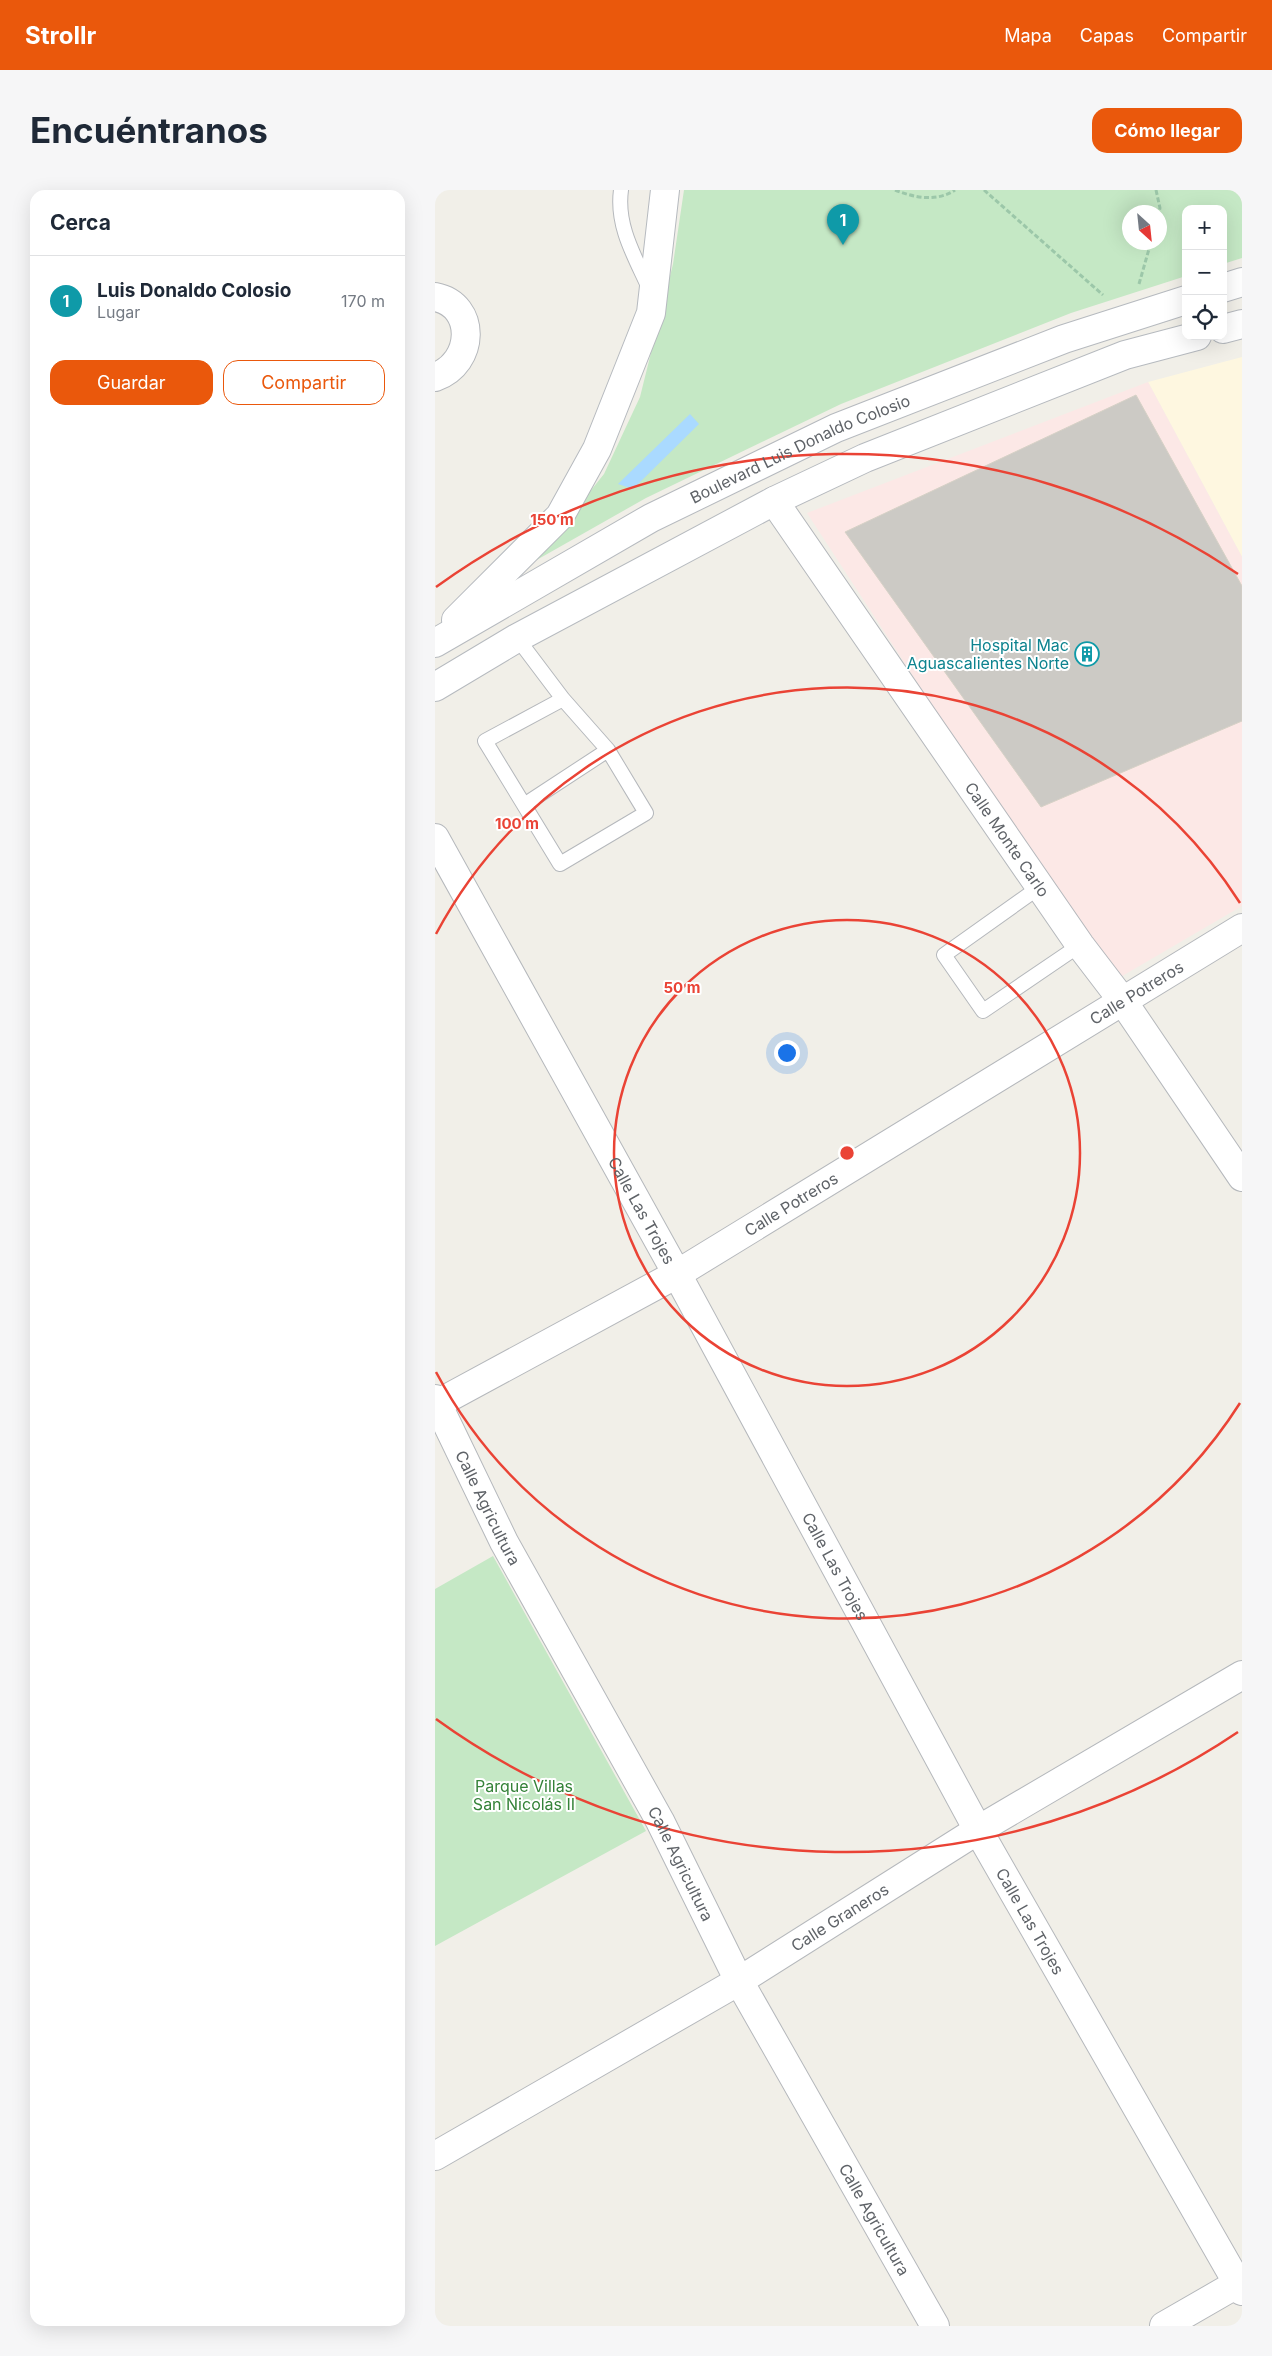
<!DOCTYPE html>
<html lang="es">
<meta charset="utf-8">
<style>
:root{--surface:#fff;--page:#f6f6f7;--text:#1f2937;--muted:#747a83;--line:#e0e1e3;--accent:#ea580c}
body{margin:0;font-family:Inter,sans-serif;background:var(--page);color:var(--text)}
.controls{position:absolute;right:15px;top:15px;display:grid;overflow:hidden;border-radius:10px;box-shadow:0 5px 20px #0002}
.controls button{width:45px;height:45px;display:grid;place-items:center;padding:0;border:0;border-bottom:1px solid var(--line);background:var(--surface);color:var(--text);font:25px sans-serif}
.compass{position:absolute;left:687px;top:15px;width:45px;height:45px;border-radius:50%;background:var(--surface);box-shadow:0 5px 20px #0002;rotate:153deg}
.you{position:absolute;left:351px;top:862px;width:18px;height:18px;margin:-12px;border:4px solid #fff;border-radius:50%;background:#1a73e8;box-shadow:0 0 0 8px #1a73e833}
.badge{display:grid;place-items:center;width:32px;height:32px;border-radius:50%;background:var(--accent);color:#fff;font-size:16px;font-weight:700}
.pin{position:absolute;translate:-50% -41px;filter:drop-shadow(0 1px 2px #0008)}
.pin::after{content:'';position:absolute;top:26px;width:18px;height:15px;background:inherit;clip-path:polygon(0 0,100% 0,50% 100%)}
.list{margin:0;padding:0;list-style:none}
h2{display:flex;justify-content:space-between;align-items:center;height:65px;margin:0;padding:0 20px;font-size:21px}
h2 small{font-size:16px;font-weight:400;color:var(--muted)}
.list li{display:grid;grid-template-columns:32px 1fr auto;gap:15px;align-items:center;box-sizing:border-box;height:90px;padding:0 20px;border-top:1px solid var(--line)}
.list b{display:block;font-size:19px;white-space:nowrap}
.list p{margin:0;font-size:16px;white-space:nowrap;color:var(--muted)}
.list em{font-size:16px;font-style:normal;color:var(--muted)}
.actions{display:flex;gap:10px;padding:15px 20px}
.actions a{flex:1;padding:11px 0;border:1px solid var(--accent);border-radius:15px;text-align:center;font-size:18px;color:var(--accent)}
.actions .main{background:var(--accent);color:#fff}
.icon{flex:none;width:28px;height:28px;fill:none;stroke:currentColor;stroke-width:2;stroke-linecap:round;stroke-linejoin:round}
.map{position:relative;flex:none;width:807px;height:2136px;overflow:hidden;border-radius:15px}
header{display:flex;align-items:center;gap:30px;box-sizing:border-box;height:70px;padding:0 25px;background:var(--accent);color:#fff}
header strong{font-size:24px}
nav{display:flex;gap:28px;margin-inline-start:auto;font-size:18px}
.intro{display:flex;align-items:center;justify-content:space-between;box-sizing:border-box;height:120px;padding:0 30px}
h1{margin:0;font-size:35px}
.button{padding:12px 22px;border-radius:15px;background:var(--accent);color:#fff;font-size:18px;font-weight:700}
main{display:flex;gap:30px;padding:0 30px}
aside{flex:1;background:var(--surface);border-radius:15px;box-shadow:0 5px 20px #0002}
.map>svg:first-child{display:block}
.commercial{fill:#fef7e0}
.medical{fill:#fce8e6}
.green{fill:#c5e8c5;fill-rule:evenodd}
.water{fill:#aadaff}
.building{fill:#cccac5;stroke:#d6d1c6}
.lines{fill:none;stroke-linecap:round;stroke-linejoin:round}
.service-casing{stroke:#b5b8bc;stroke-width:16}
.minor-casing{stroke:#b5b8bc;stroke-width:30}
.secondary-casing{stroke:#b6babf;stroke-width:30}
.path{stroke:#9cc7a9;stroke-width:3;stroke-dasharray:5 2.5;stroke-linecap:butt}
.service{stroke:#fff;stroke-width:14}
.minor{stroke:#fff;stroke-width:28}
.secondary{stroke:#fff;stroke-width:28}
.ring{fill:none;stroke:#ea4335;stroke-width:2.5}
.labels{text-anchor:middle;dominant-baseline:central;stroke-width:4;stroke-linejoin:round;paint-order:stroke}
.street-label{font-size:16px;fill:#5f6368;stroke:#fff}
.culture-label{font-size:16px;fill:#0d838f;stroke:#fff;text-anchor:end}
.park-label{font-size:16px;fill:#348238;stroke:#fff}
.centre{fill:#ea4335;stroke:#fff;stroke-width:2.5}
.ring-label{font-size:15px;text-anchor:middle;font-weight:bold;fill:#ea4335;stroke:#fff;stroke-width:4;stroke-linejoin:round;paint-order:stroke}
</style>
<header>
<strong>Strollr</strong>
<nav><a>Mapa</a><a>Capas</a><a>Compartir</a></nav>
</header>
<div class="intro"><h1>Encuéntranos</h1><a class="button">Cómo llegar</a></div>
<main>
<aside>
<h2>Cerca<small></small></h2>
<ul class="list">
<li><span class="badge" style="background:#0f9aa8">1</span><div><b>Luis Donaldo Colosio</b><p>Lugar</p></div><em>170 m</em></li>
</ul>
<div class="actions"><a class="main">Guardar</a><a>Compartir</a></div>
</aside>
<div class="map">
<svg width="807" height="2136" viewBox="0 0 807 2136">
<rect width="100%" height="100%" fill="#f1efe8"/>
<path class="commercial" d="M807,167V367L713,192Z"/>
<path class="medical" d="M713,192L807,367V716L677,792L372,323Z"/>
<path class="green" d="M249,0H807V68L788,74V19H751V86L636,123L406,214L211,308L91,376L125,339L169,284L205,207L238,74ZM694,22H724V52H694Z
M58,1366L211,1641L0,1756V1399Z"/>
<path class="water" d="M255,224L264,234L198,299L183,294Z"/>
<path class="building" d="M701,205L807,396V531L606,617L410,342Z"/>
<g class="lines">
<g class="service-casing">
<path id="service" d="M186,0C181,36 200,67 214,98
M82,448L128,509L173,560L211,623L125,674L50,551L128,509
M89,615L173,560
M606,696L509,765L548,821L645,755"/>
</g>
<g class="minor-casing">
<g id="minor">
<path d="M0,107C42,115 40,173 0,187"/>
<path id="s1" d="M339,311L645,755L687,810L807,987"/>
<path id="s2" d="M0,648L242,1084L543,1640L807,2101"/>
<path id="s3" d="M0,1209L69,1352L225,1631L304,1791L500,2136"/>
<path id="s4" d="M0,1215L242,1084L807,738"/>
<path id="s5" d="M0,1966L304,1791L543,1640L807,1485"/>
<path d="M729,2136L807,2091"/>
</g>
</g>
<g class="secondary-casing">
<g id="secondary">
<path d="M788,98L807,92"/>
<path d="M788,139L807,134"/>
<path d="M21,430L125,326L162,259L216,123L230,0"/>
<path id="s6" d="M0,453L216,328L401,238L629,149L751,110"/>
<path d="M0,497L82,448L339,311L430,268L690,165L762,146"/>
</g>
</g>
<path class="path" d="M460,0C480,8 502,12 520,0
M549,0L668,105
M721,0L725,18L724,22
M704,94L716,52"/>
<use href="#service" class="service"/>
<use href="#minor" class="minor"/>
<use href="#secondary" class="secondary"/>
</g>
<g class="ring">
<circle cx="412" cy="963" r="233"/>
<path d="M805 1213A466 466 0 0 1 1 1182M1 744A466 466 0 0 1 805 713"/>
<path d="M803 1542A699 699 0 0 1 1 1529M1 397A699 699 0 0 1 803 384"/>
</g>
<defs>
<g id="building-ring" transform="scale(1.25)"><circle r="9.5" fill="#fff" stroke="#0f9aa8" stroke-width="1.5"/><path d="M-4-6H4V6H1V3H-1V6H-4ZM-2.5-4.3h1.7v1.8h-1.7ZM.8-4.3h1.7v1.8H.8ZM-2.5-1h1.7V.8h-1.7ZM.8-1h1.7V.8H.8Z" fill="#0f9aa8"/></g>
</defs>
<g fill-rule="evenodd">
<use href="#building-ring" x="652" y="464"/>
</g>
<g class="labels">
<g class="street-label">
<text stroke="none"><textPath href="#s6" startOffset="414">Boulevard Luis Donaldo Colosio</textPath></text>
<text stroke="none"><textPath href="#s1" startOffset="411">Calle Monte Carlo</textPath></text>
<text stroke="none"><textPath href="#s4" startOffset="814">Calle Potreros</textPath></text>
<text stroke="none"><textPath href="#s4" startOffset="409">Calle Potreros</textPath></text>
<text stroke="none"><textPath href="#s2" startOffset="426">Calle Las Trojes</textPath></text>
<text stroke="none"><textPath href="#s3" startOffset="121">Calle Agricultura</textPath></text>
<text stroke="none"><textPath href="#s2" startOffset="831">Calle Las Trojes</textPath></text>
<text stroke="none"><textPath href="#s3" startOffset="526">Calle Agricultura</textPath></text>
<text stroke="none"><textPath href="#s5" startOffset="470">Calle Graneros</textPath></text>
<text stroke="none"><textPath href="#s2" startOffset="1236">Calle Las Trojes</textPath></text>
<text stroke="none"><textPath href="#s3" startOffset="931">Calle Agricultura</textPath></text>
</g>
<g class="culture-label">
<text x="634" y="455">Hospital Mac<tspan x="634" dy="18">Aguascalientes Norte</tspan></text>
</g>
<g class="park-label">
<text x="89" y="1596">Parque Villas<tspan x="89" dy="18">San Nicolás II</tspan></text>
</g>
</g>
<circle cx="412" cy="963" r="8" class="centre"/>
<g class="ring-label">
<text x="117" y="335">150 m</text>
<text x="82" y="639">100 m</text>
<text x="247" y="803">50 m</text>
</g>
</svg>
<div class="controls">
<button>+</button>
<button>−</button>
<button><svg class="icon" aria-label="locate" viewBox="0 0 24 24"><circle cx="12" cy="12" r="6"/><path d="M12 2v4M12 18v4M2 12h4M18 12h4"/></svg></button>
</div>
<svg class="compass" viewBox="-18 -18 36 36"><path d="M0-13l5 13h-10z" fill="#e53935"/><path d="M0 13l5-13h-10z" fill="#747a83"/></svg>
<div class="you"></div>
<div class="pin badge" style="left:408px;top:55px;background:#0f9aa8">1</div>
</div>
</main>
